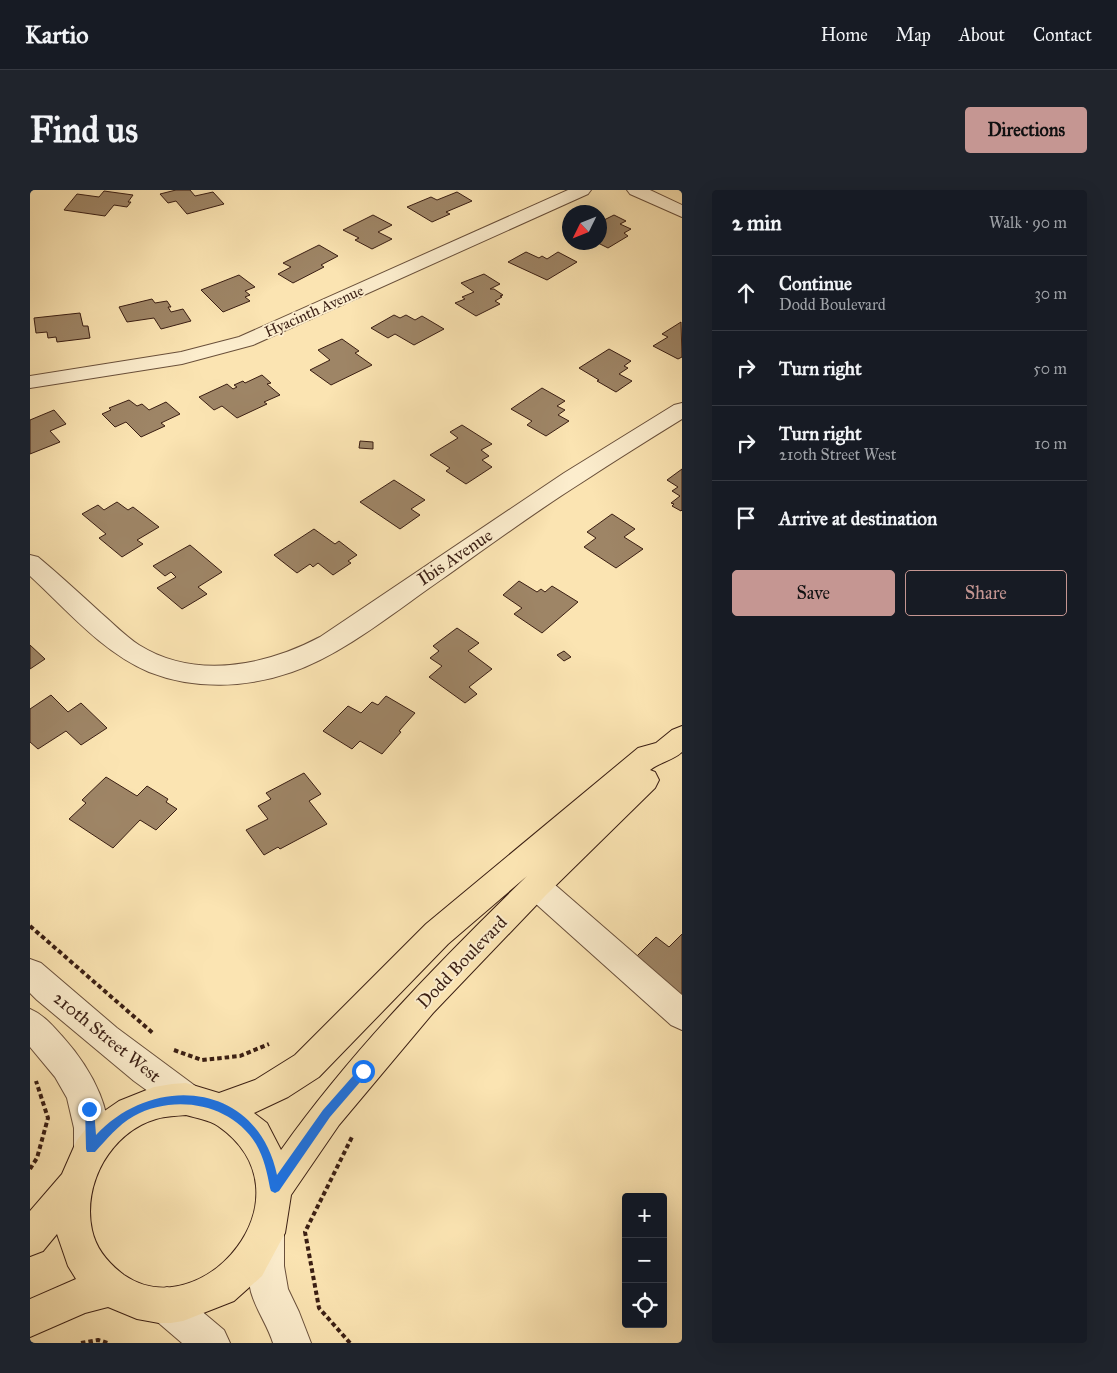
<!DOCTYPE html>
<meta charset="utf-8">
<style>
:root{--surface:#171b24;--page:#20242c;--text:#f1f3f6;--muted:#9ea1a6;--line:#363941;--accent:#c59692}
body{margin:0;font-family:"IM FELL Great Primer",serif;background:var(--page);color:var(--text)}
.controls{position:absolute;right:15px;bottom:15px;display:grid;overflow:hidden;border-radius:5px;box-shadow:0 5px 20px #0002}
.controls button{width:45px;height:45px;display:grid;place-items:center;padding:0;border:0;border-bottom:1px solid var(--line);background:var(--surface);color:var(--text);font:25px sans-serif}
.compass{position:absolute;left:532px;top:15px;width:45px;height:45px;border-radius:50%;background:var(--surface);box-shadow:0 5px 20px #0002;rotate:227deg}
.stop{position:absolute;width:15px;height:15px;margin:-11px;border:4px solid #1a73e8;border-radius:50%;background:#fff}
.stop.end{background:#1a73e8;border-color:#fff;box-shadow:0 1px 5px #0008}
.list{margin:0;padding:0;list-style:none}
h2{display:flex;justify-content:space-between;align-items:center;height:65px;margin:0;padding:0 20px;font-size:21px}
h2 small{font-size:16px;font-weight:400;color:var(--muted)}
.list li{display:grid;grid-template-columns:32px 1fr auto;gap:15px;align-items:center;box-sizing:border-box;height:75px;padding:0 20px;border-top:1px solid var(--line)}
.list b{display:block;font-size:19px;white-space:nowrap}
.list p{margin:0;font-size:16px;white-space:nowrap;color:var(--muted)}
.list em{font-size:16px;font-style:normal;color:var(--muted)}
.actions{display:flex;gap:10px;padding:15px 20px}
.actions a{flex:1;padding:11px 0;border:1px solid var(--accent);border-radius:5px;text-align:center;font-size:18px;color:var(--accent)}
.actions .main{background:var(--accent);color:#111}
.icon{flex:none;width:28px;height:28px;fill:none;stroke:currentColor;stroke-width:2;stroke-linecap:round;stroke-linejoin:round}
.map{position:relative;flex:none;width:652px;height:1153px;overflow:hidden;border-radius:5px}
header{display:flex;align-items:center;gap:30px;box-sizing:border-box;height:70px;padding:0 25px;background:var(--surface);border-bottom:1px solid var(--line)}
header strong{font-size:24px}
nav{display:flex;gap:28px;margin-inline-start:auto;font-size:18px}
.intro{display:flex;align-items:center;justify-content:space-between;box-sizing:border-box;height:120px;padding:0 30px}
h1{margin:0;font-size:35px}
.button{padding:12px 22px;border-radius:5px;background:var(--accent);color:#111;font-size:18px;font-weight:700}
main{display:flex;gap:30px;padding:0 30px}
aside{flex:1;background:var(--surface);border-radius:5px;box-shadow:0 5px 20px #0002}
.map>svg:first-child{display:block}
.building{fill:#9e8566;stroke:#3a1e13}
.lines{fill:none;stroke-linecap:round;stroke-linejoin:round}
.minor-casing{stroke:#6a503b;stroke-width:2}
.major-casing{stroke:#3a1e13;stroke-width:2}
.path{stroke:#3a1e13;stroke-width:4;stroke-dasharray:4.5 3;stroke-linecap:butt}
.minor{fill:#fcedcd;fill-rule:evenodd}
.major{fill:#fbe4b2;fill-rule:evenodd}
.route{fill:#1a73e8}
.labels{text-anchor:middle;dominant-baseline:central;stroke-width:4;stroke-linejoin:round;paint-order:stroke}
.far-street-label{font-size:15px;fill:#3a1e13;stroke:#fcedcd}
.street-label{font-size:18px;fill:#3a1e13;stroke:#fcedcd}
</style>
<header>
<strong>Kartio</strong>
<nav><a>Home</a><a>Map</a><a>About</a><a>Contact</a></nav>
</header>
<div class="intro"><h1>Find us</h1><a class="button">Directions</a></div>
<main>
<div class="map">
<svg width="652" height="1153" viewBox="0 0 652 1153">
<rect width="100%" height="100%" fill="#fbe4b2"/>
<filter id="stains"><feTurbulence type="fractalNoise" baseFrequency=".004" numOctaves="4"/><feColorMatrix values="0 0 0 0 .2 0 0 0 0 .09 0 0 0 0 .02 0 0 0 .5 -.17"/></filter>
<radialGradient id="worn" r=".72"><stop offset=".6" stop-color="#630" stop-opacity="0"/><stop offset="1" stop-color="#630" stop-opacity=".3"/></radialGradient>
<path class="building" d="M146,0H160L165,6L183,2L194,14L157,24L146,11L138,13L130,4Z
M74,1L103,5L98,12H101L97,17L84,15L75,26L34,20L47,4L69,7Z
M427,2L442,11L416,22L420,24L402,32L377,17L401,7L407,10Z
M343,25L362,35L348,42L362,49L342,59L325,50L329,48L313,40Z
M584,25L596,31L590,34L601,39L594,43L598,46L578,58L566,52H570V32Z
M289,55L308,66L291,75L294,77L263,93L248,84L261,77L253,73Z
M496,62L509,68L512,66L517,69L528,62L547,72L517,90L478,72Z
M454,84L470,94L460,99H464L473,105L470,106L472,107L465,111L470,114L446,126L425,113L435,109L432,107L444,102L431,93Z
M209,85L225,97L215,101L220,105L215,107L220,111L193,122L171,100Z
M122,109L125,113L137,111L141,117H138L141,122L153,119L161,131L131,139L124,128L97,132L89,117Z
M50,123L53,136H58L60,148L27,152L26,147L18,148L17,142L6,143L4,128Z
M364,125L370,128L376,125L385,130L392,126L414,139L384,155L365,144L358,148L341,138Z
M651,132L652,167L648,169L623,156L638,147L632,144Z
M312,149L329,161L325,163L342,175L301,195L280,180L300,170L288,160Z
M579,159L601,171L594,176L598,178L589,184L602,191L586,202L567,191L569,190L549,178Z
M232,185L241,193L237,194L250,205L234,212L237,214L207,228L192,216L184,220L169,207L197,194L203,199L207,197L204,195L213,191L215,193Z
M512,198L535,211L527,216L535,220L528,225L539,231L516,246L497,235L502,231L481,219Z
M99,210L107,216L112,214L119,220L136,212L150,224L131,233L135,236L111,247L96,232L85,237L72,224L81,220L79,218Z
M24,220L36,234L20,241L30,252L0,264V230Z
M432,235L462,254L451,260L459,266L452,270L462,277L436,294L416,281L420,278L400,265L428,248L420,242Z
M330,251L343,252V259L329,258Z
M652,279V320L651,321L642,316L644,314L641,313L650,306L642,301L648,297L637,290Z
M364,290L395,310L381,319L390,325L370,339L330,312Z
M87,312L98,320L103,317L129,337L107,350L113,354L92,367L69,348L76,344L52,324L68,315L74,320Z
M582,324L605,339L594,347L613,359L586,378L554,357L566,348L557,342Z
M284,339L305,354L309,351L327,365L318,371L321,373L303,385L288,373L283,377L280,374L267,383L244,365Z
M160,355L192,382L168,397L177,404L152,419L127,398L146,387L141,382L135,386L123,376Z
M489,391L507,402L511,399L515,402L522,396L548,412L512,443L484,424L492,418L473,405Z
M427,438L449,453L438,461L462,479L439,497L447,504L435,513L399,487L412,476L400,468L409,461L403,456Z
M0,455L15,469L0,479Z
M534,461L541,467L534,471L527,465Z
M21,505L38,522L51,513L77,538L51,555L36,541L8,559L0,552V519Z
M356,506L385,523L369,541L371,542L352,564L330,551L322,559L293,541L318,516L331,523L342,512L348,515Z
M274,583L291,604L279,611L297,634L250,659L248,657L234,665L216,640L238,629L228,616L241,609L236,603Z
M76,587L107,606L117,596L138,609L136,612L147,619L126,640L110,630L83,658L39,629L56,613L52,610Z
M652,744V808L604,769L626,747L639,757Z"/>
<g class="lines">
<g class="minor-casing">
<path id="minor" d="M538,0H561L558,4L223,155L152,174L0,198V186L151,162L209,147Z
M597,0H620L652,15V27L600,4Z
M652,213V229C618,250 584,271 551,293C505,322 460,355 415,387C368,419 316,463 262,482C216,498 165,500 119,482C72,462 37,420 0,386V365L8,367C30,385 50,404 71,423C83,433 95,446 109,455C165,490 235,476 290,447L534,283L644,215Z
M506,683L516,687L652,805V840L641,835L496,705L491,696L496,687Z
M0,769L11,773L87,838L168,898L173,909L168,920L156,925L144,920L104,891L7,810L0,803Z
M0,819C14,825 22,835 32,846C60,877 91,928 73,971L61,976L49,971L44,959V938L37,908L25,887L0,857Z
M236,1027L249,1032L254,1045V1076L258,1099L269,1122L281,1153H243C238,1136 226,1120 221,1102C216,1080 215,1053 223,1032Z
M137,1097L150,1103L194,1140L200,1153H152L124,1129L118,1116L124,1103Z"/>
</g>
<g class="major-casing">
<path id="major" d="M652,536V562C642,571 630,572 620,580L625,582L629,590L625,598L516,705L403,823L309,935L261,1005L255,1043L232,1086L204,1111L153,1131L141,1133H129L107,1129L78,1117L55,1123L0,1147V1109L46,1089L38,1076L27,1044L13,1061L0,1066V1021L32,984L47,950L59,935L73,922L89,911L124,897L142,894L156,893L189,903L225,890L265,865L396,734L608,558L626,553L642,540ZM497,686C409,772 322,860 251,960L237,933L224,923L258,907L289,887L418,754ZM156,925C166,928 180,930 188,936C287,1005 172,1139 94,1085C78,1073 66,1059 62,1040C52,994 81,942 126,929C136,926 146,926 156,925Z"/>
</g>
<path class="path" d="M0,736L124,844
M144,860L172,870L210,866L239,854
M0,979L7,968L18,928L6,891
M51,1153L68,1150L78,1153
M320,1153L289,1118L275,1042L323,945"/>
<use href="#minor" class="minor"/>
<use href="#major" class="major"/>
</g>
<path class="route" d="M333,876L338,881L337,884L300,927L249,1001L245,1003L241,1001L240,998C237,982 234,968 226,954C201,913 144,904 104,926C88,935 77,949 65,962H57L56,959L55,915L59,914L64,919L66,945C125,882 228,893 247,985L293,920L330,878Z"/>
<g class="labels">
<g class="far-street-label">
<text transform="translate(284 121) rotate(-24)">Hyacinth Avenue</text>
</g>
<g class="street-label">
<text transform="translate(425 367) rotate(-34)">Ibis Avenue</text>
<text transform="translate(432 772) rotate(-46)">Dodd Boulevard</text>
<text transform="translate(77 847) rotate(39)">210th Street West</text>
</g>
</g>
<rect width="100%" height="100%" filter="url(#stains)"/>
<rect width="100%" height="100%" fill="url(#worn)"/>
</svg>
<div class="controls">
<button>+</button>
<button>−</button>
<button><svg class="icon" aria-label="locate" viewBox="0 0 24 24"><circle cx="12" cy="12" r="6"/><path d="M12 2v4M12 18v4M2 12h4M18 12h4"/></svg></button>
</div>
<svg class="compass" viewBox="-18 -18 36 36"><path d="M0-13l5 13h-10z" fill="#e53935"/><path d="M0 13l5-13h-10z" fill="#9ea1a6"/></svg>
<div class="stop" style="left:333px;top:881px"></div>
<div class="stop end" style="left:59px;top:919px"></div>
</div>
<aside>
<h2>2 min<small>Walk · 90 m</small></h2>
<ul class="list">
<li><svg class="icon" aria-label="ahead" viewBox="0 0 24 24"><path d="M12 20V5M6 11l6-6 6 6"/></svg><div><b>Continue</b><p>Dodd Boulevard</p></div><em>30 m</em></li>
<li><svg class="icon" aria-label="right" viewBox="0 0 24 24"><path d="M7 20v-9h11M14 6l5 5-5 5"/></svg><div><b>Turn right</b></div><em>50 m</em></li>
<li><svg class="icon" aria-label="right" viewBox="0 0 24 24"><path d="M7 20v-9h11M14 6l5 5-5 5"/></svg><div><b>Turn right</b><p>210th Street West</p></div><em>10 m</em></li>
<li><svg class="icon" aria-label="arrive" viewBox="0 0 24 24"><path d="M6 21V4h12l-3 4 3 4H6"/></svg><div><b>Arrive at destination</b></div></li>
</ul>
<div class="actions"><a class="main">Save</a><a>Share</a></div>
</aside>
</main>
